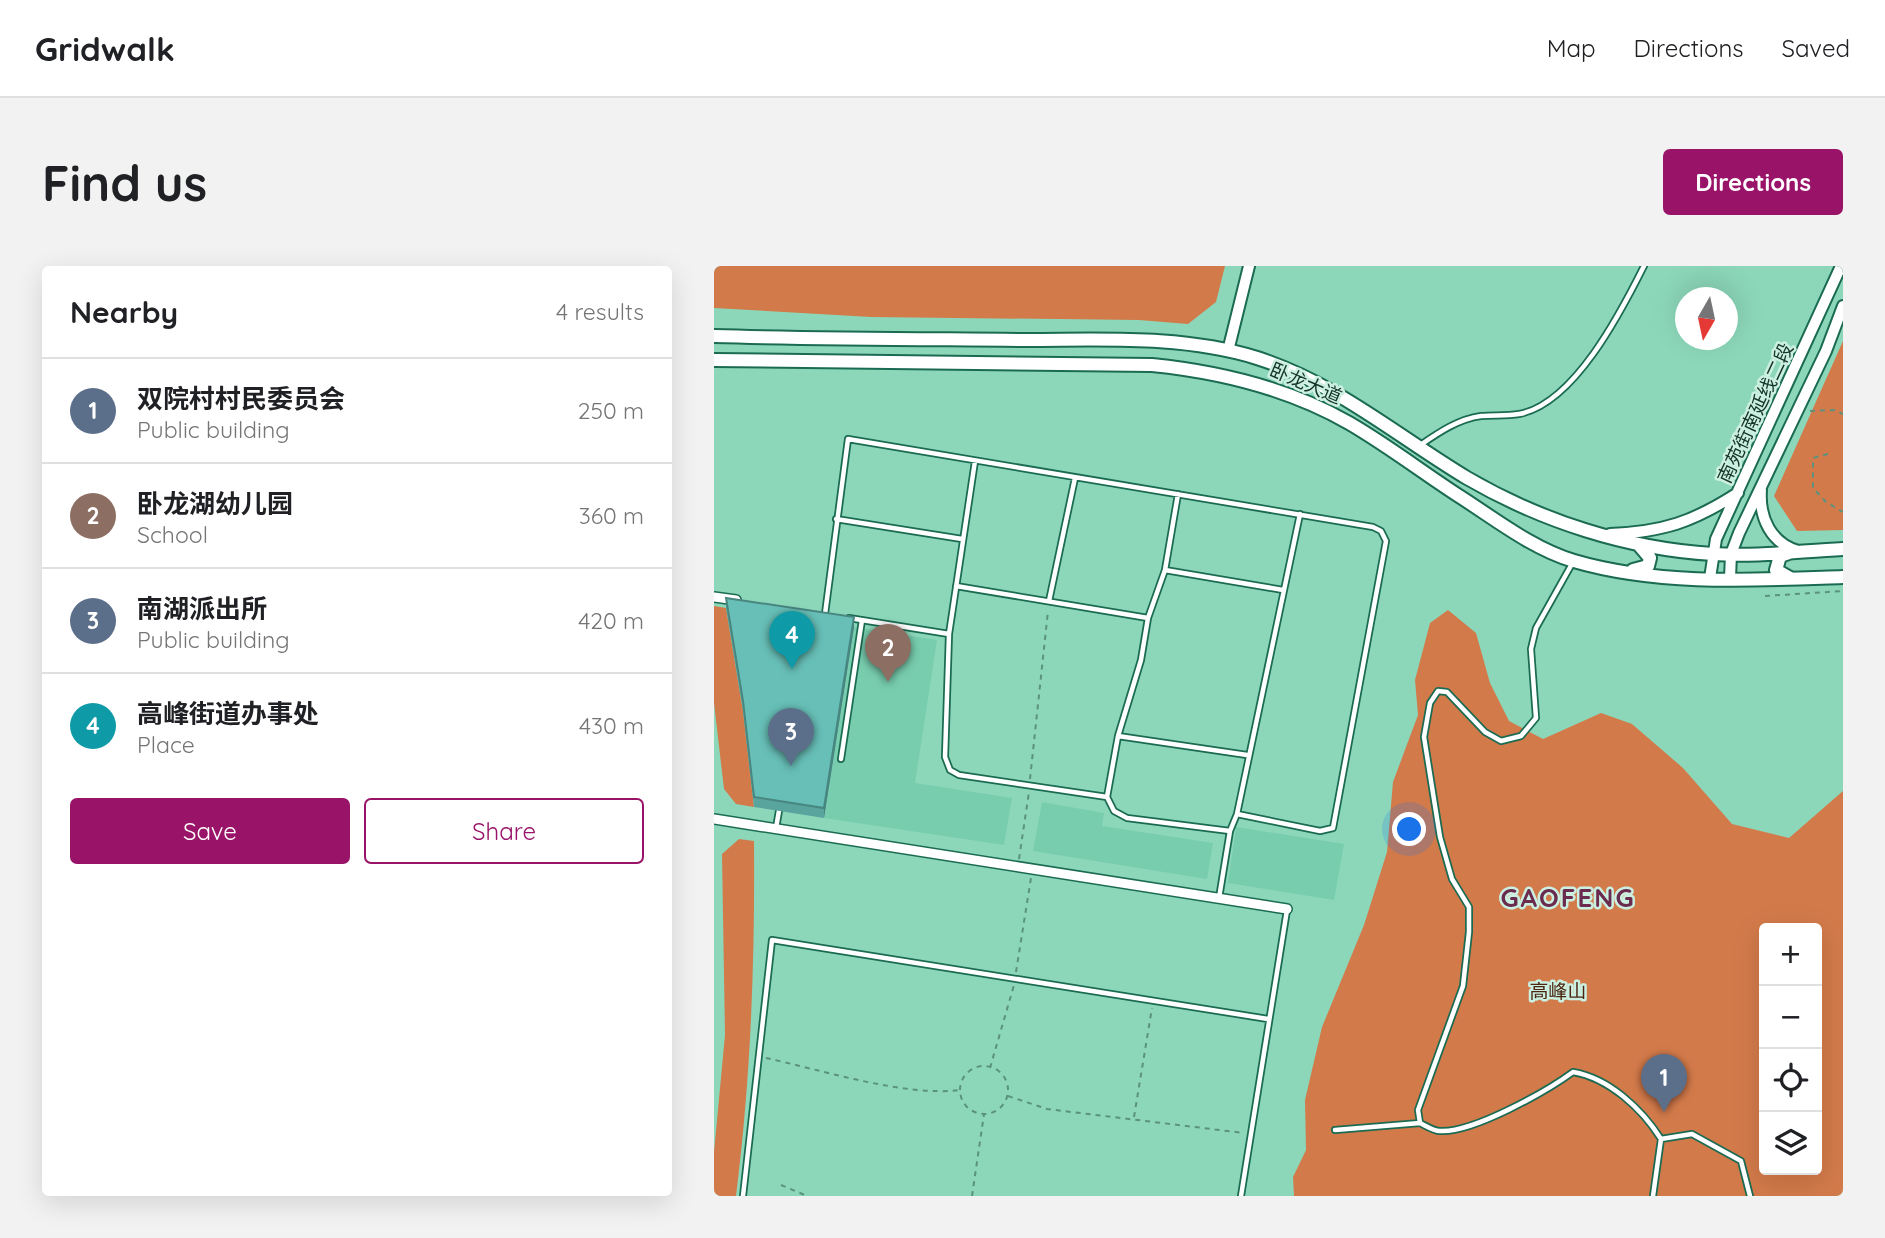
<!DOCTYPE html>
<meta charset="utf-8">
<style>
:root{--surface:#fff;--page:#f2f2f2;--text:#202124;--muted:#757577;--line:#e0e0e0;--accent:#991469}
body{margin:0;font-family:Quicksand,"Noto Sans SC",sans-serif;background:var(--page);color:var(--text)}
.controls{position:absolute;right:21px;bottom:21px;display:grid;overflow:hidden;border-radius:7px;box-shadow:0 7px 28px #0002}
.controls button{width:63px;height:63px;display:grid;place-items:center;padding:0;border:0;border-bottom:2px solid var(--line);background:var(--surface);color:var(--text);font:35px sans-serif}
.compass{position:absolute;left:961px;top:21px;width:63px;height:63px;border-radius:50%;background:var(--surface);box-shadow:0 7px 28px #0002;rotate:189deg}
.you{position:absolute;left:696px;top:564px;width:24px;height:24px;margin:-18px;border:5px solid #fff;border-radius:50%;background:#1a73e8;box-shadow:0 0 0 10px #1a73e833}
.badge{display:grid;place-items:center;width:46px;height:46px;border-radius:50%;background:var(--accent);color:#fff;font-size:23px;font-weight:700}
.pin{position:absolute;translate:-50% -58px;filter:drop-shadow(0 2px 4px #0008)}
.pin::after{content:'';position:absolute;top:37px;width:24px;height:21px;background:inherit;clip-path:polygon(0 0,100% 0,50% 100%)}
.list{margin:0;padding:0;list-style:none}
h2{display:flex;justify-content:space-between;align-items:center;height:91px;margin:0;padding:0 28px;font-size:30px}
h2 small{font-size:23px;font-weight:400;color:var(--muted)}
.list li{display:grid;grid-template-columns:46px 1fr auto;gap:21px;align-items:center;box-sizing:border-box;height:105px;padding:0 28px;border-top:2px solid var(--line)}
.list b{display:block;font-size:26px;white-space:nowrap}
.list p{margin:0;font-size:23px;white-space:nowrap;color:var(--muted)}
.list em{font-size:23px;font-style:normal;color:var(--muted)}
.actions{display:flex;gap:14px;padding:21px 28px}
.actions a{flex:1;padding:16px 0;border:2px solid var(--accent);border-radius:7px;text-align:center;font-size:24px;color:var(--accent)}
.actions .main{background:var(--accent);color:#fff}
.icon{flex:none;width:38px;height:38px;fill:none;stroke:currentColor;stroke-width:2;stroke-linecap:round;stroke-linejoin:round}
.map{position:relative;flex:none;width:1129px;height:930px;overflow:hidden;border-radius:7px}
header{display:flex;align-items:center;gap:42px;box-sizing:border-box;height:98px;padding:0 35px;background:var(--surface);border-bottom:2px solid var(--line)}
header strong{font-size:33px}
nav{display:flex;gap:38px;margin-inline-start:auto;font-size:24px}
.intro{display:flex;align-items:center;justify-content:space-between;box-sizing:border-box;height:168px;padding:0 42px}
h1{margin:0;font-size:49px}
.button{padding:18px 32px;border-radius:7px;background:var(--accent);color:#fff;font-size:24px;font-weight:700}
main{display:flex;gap:42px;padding:0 42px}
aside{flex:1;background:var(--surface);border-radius:7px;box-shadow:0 7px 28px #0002}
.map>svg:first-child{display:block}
.built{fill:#78cdae}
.green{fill:#d37a4a;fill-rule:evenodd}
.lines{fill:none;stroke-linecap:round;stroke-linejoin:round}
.service-casing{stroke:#1b6b52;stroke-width:8}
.minor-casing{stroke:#1b6b52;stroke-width:12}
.tertiary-casing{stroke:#1b6b52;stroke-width:14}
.secondary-casing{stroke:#1b6b52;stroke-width:16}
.path{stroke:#5a927d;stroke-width:2;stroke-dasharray:5 5;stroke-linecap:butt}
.service{stroke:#fff;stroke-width:4.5}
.minor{stroke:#fff;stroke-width:9}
.tertiary{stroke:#fff;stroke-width:10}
.secondary{stroke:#fff;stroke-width:12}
.wall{fill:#59a49d}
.shaded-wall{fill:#488680}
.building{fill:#67bfb7;stroke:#488680;stroke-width:2}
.labels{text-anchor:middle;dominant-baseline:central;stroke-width:5;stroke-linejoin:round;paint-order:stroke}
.street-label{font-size:19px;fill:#153429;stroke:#cbefe0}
.park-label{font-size:19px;fill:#4b2510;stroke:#cbefe0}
.district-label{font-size:26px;font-weight:bold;letter-spacing:2px;fill:#6a2b4e;stroke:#cbefe0}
</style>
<header>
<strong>Gridwalk</strong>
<nav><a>Map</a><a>Directions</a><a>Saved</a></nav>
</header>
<div class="intro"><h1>Find us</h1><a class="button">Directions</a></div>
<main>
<aside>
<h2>Nearby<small>4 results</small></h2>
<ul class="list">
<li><span class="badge" style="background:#5c6f8a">1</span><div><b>双院村村民委员会</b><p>Public building</p></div><em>250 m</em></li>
<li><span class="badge" style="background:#8d6e63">2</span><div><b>卧龙湖幼儿园</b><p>School</p></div><em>360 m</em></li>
<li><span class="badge" style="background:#5c6f8a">3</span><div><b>南湖派出所</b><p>Public building</p></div><em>420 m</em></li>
<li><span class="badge" style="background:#0f9aa8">4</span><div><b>高峰街道办事处</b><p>Place</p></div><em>430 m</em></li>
</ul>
<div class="actions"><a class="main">Save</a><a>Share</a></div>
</aside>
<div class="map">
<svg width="1129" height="930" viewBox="0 0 1129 930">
<rect width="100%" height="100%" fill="#8cd7ba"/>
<path class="built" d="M140,361L223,374L201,517L298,532L290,579L110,552Z
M328,536L390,547L388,560L499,577L493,613L319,585Z
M522,561L630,578L620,634L514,617Z"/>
<path class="green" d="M0,0H511L502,36L474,58L425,54L157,51L0,42Z
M1129,75V264L1083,265L1060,230Z
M0,340L12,342L29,445L40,541L22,538L10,523L0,437Z
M734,344L762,367L776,417L795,455L829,473L887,447L918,458L969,502L1018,558L1075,572L1129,525V930H580L579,911L592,884L591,834L608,761L650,659L673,586L679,516L704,449L701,414L716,357ZM1050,662H1103V904H1050Z
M25,573L40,575C41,694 37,811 22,930H0V886L11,769L8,588Z"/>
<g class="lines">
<g class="service-casing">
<path id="service" d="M705,180C724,167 744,153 767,150C780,149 793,150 805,148C860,138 907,46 930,0
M261,195L235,368L231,491L236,504L245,509L393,531
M464,228L451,304L434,352L427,394L404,470L393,531L400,545L413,552L516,565
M122,253L248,273
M859,296L822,362L817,383L822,452L807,470L787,475L771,466L733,426L724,425L716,437L710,471L726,571L738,613L755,641V666L749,720L704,844L706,857C712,860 720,865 726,865C759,867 833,825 859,806C895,812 928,843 947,873L939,930
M451,304L569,324
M242,320L434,352
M335,335L361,212
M111,348L134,173L659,261L667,265L672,275L619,562L606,565L523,548
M135,352L235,368
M404,470L533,489
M127,493L148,354
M62,562L66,539
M505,632L516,565L523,548L586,248
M621,864L706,857
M947,873L978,868L1027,895L1036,930
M29,930L58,674L554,753
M527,930L573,644"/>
</g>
<g class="minor-casing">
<path id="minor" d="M0,331L22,334
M0,553L573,643"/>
</g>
<g class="tertiary-casing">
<path id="tertiary" d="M514,85L535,0
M1047,224C1045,252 1057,277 1084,285
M896,268C949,266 979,256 1024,227
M996,312L1002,273L1127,0
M1016,312L1017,288L1025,267L1112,85L1129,40"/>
</g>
<g class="secondary-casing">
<path id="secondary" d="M0,70C104,73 209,73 313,74C389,74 469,69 543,92C622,117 683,170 753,212C827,255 913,283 999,288C1042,291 1086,285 1129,283
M0,94L438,99C507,106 574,122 635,157C673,179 708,206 745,230C781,253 819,283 860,295C945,320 1042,314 1129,311
M1075,287L1066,290L1062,304L1076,312
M919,304L934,300L936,292L925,279"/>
</g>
<path class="path" d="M1096,145L1120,144L1129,148
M1114,188L1099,192V222L1112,236L1129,246
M1051,330L1129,325
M316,513L334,345
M305,593L315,526
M302,706L317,612
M52,792C108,804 191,831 246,824
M246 824a24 24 0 1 1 48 0a24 24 0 1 1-48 0Z
M276,802L300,719
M294,830L333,843L530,867
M420,851L438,742
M67,919L93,930
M258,930L270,848"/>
<use href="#service" class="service"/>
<use href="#minor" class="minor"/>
<use href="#tertiary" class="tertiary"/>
<use href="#secondary" class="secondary"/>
</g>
<path class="wall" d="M12,332L140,361L110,552L40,541L29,445L12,342Z"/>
<path class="shaded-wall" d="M140,351V361L110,552V542Z"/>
<path class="building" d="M12,332L140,351L110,542L40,531L29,435Z"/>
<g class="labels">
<g class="street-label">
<text transform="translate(592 117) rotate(23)">卧龙大道</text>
<text transform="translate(1041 147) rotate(-65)">南苑街南延线二段</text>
</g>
<g class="park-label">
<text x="844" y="725">高峰山</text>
</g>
<g class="district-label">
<text x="854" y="631">GAOFENG</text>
</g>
</g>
</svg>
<div class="controls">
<button>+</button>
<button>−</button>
<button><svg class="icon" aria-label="locate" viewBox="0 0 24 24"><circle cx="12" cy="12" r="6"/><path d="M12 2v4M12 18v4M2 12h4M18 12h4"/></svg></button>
<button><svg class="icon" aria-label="layers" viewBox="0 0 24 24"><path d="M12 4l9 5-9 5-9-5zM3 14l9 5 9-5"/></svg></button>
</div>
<svg class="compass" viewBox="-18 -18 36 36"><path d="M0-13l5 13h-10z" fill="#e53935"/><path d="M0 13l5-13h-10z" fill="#757577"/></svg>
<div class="you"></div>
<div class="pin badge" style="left:950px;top:846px;background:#5c6f8a">1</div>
<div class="pin badge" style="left:174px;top:416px;background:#8d6e63">2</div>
<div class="pin badge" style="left:77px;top:500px;background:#5c6f8a">3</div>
<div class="pin badge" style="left:78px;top:403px;background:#0f9aa8">4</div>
</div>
</main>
